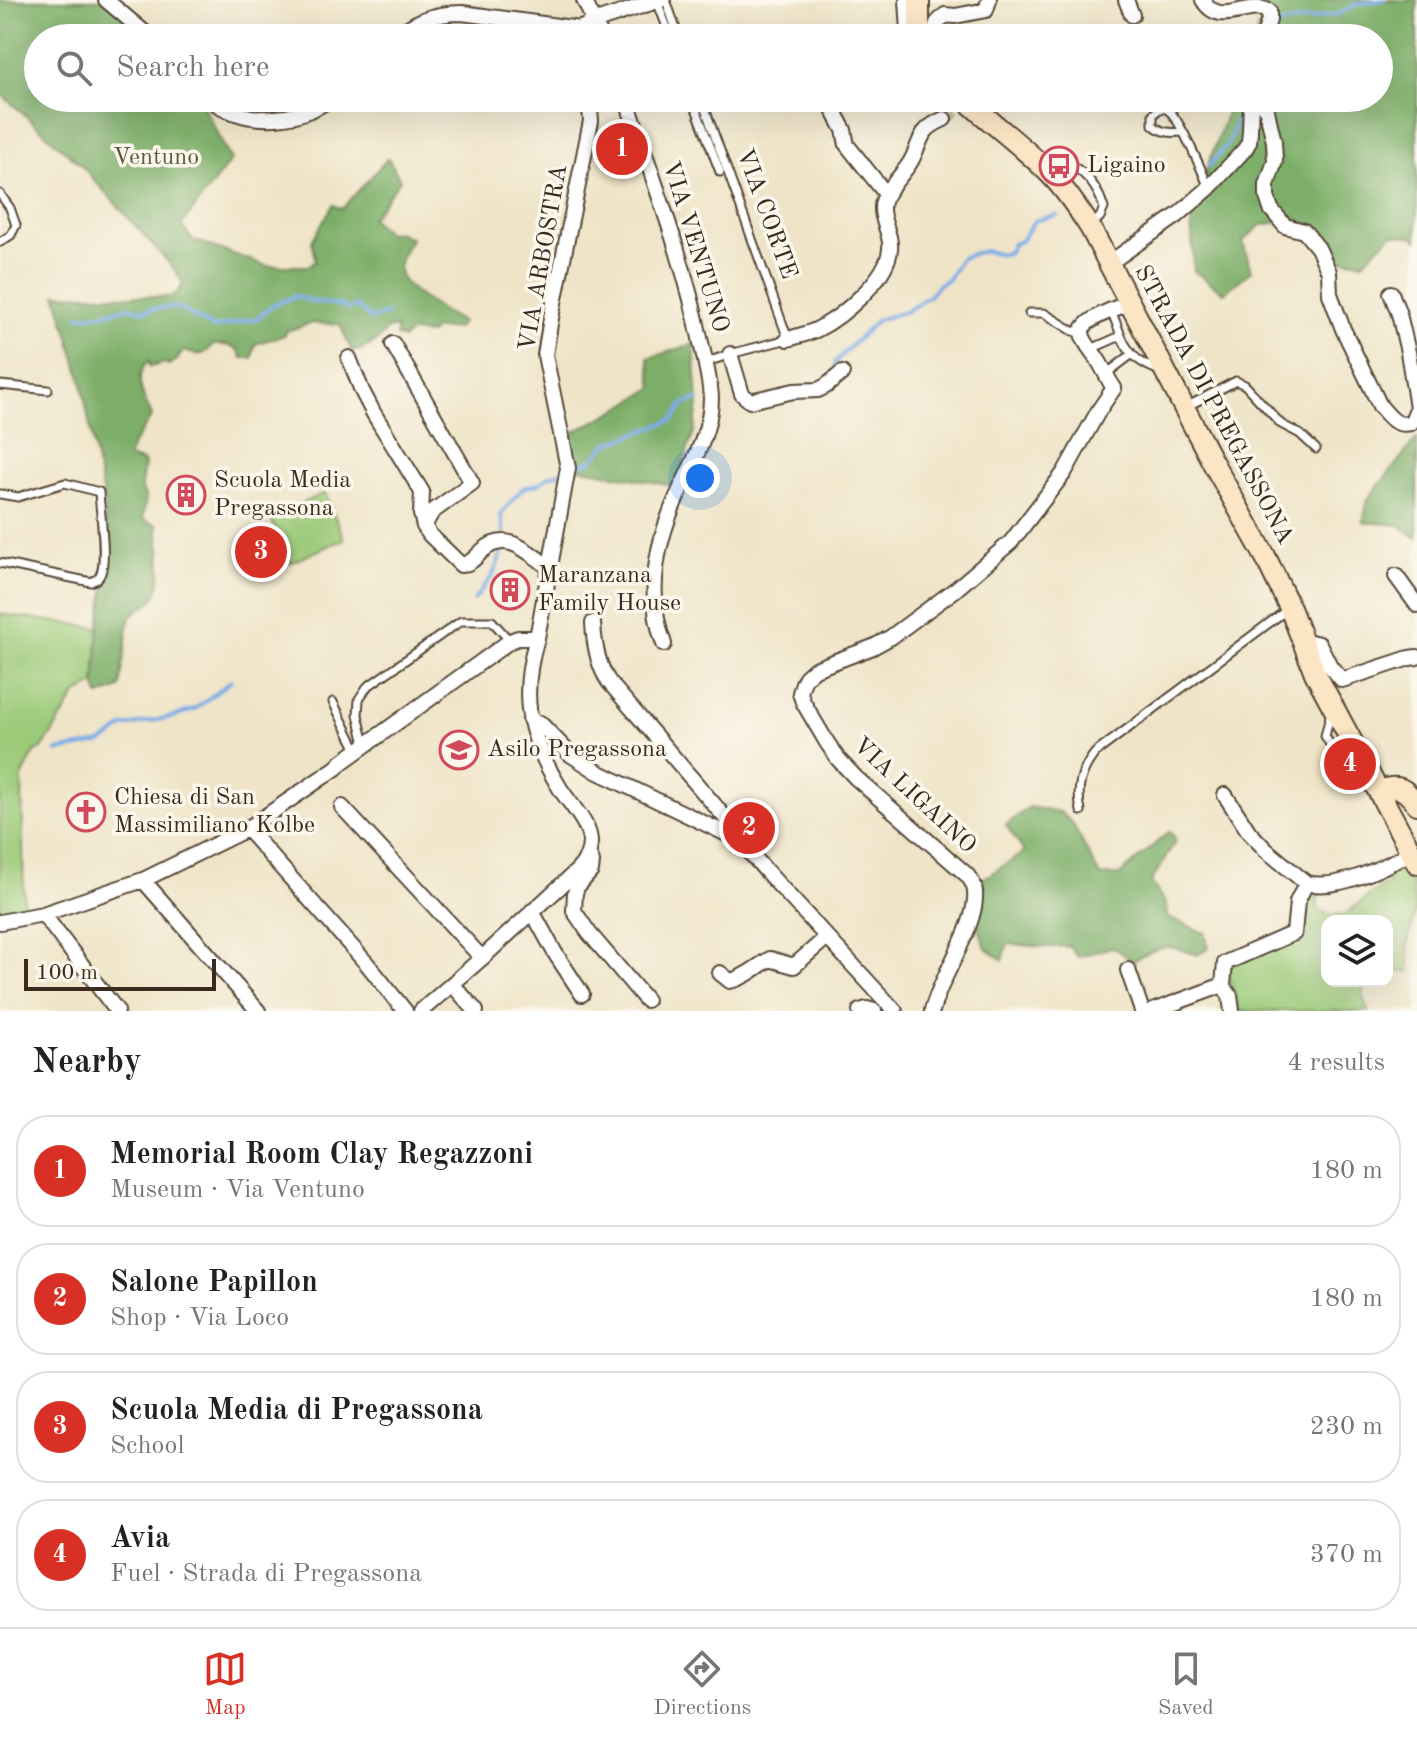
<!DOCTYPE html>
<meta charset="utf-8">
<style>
:root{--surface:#fff;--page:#f6f6f6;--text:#222;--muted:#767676;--line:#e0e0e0;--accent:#d93025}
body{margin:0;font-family:"Old Standard TT",serif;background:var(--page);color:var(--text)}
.controls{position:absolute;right:24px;bottom:24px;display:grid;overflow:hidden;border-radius:16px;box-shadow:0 8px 32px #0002}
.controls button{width:72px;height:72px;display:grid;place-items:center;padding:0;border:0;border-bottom:2px solid var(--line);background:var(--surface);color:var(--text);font:40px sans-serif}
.scale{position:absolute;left:24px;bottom:20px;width:192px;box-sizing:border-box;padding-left:8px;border:4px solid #3b2a1e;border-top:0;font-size:22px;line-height:28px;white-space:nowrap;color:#3b2a1e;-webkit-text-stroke:6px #fbf7ec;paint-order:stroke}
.you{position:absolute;left:700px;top:478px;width:28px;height:28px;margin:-20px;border:6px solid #fff;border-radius:50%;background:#1a73e8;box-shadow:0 0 0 12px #1a73e833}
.badge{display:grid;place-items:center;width:52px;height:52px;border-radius:50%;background:var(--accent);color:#fff;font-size:26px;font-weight:700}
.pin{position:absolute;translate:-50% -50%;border:4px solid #fff;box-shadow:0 2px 8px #0006}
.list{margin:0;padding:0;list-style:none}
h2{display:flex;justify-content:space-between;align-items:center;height:104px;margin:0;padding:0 32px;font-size:34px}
h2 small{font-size:26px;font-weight:400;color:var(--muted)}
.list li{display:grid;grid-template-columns:52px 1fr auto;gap:24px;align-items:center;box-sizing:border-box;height:112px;margin:0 16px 16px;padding:0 16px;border:2px solid var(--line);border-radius:32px}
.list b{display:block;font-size:30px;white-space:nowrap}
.list p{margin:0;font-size:26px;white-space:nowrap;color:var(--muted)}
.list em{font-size:26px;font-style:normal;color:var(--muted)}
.icon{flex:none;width:44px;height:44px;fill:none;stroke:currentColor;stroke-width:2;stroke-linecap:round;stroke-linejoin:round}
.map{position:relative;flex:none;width:1417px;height:1011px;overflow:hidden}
.search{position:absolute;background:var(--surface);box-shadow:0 8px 32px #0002;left:24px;right:24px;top:24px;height:88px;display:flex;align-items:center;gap:20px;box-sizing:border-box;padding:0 28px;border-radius:44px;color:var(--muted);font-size:30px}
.sheet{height:616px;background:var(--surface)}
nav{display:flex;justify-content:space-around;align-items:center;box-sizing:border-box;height:112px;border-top:2px solid var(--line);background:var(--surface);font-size:22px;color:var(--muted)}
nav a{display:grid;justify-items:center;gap:4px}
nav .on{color:var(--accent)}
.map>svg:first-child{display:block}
.green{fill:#9bca78;stroke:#6b7a4b;stroke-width:2}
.forest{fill:#7cae68;stroke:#5c6c43;stroke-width:2}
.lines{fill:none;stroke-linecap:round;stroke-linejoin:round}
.stream{stroke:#7babe6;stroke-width:4}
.street-tunnel{stroke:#cbbfa5;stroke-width:14;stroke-dasharray:14 7;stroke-linecap:butt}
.lane-casing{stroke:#564637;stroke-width:11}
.street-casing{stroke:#564637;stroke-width:18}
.secondary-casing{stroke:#564637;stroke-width:24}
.lane{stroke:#fff;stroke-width:7}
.street{stroke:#fff;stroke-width:14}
.secondary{stroke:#fce5c4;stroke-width:20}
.labels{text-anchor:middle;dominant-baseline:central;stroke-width:7;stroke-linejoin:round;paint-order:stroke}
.park-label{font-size:24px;fill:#585a39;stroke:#fbf7ec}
.poi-label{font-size:24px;fill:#3b2a1e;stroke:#fbf7ec;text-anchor:start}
.street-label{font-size:24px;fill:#3b2a1e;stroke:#fbf7ec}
</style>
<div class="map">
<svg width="1417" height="1011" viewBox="0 0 1417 1011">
<rect width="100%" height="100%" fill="#fbf7ec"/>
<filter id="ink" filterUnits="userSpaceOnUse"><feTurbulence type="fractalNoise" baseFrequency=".0125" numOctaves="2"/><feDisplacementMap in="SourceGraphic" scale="16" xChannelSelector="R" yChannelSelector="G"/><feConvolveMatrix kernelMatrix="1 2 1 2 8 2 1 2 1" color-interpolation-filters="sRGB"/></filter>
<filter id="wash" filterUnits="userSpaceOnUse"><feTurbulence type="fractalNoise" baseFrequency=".006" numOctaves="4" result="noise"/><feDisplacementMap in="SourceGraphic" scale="32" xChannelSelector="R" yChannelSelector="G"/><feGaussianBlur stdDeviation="1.8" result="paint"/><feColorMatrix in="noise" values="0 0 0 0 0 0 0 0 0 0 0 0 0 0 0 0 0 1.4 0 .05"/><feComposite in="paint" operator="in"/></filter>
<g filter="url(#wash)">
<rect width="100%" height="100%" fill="#efe4c7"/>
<path class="green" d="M325,493L344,539L290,563L270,517Z
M0,614L99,628L95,684L76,695L42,749L35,751L22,777L24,911L0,917Z
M1404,862L1408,869L1413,889L1415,912L1408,943L1409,972L1387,971V921H1327V981H1362L1364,999L1369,1011H1240L1226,966L1295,935L1306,888L1317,890L1318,909L1324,913L1345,915L1371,894L1389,883L1385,872Z"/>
<path class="forest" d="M0,0H106L151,38H38V98H199L231,160L181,226L193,240L267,266H308L315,261L312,241L333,205L342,209L388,158L400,180L371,219L388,233L398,232L411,239C405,249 395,263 400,275C406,291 447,314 462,322L458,328L434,329L430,334L411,332L403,339L396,336V327L387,329C380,341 366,349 352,352L340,324L311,323L286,331L285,335L255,344L252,358H242L238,350L227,345H213C203,358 198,355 183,351L177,360L169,365L164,363L150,367L149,361C131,375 144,398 152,416L133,444L128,457L144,462L141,488L146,498L143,517L146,521L157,525C159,545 166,581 154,598C147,607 135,609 129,619L120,688L99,696L95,684L99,628L108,570L104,501L80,374L56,294L170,297L176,294L183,284L175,270L81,165L0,93Z
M1268,0H1417V241L1415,237L1392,234L1363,262L1333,258L1299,219L1261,225L1243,241L1251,271L1224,293L1194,271L1191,218L1203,179L1232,98H1379V38H1254Z
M694,344L698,404L694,433L674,486L573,467L570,434L620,408L653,388L648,358Z
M1417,438V538L1399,525L1363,522L1368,499Z
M1029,807L1060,812L1072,823L1100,876L1120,875L1170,831L1176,840L1151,882L1166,904L1167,917L1205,933L1208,947L1198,955C1165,944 1164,944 1133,961L1112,947L1078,957L1069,946L1045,947L1008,944L1003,960L986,948L976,920L983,879L1024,852L1006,825Z"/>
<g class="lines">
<path class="stream" d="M1278,25L1338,14L1356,4L1384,0
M1209,166L1229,142L1242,106
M78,316L102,314L129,307L144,311L157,308L177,307L214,328L258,318L271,306L295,296L315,302L339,305L349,309L356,306L371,319L387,314
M834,373L836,361L877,320L907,311L930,295L939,284L948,279L961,258L975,253L986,251L1002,254L1009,252L1013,244L1021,241L1034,221L1057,215
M578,465L592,460L607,444L673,420L684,404L698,399
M504,533L501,514L523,488L539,484L549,476L563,472
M474,600L493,575L503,550
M57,751L101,743L124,727L176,716L195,709L231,681"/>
</g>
</g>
<g filter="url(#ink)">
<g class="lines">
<path class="street-tunnel" d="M944,119L957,109"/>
<g class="lane-casing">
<path id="lane" d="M666,0L679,38
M657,1L671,38
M692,98L720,172
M703,103L788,339L730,354L705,363
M1182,132C1171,133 1162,133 1153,125V114L1161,108C1163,108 1166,109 1168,110C1179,117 1203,173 1209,188
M1042,160C1073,158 1095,178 1104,208L1100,217L1092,225
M0,194L10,208L16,225L11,235L0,242
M1111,310L1122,338
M1029,313H1044L1073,331L1081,332
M1091,349L1116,338H1122C1130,356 1141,364 1160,371
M1106,374L1131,355
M0,385L48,390
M1186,407L1236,381L1245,385L1281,424L1300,434L1316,449
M0,494L18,497L65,483L99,492C100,511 107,557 101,573C98,580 96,579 91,582L0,563
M333,702L357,750
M1331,712L1325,736L1346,771L1363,768
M365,744L358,715L359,699L367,687L461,621H492L510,641
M1081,811C1076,788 1081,771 1095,753L1288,609"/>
</g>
<g class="street-casing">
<path id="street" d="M106,0L151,38
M584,0L602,38
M907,0L909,32L914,37L921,38
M1126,0L1132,15
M1203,0C1220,29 1247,0 1269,11V20L1263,38
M580,35V29L593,22L660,0
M396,38C414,20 437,13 462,13L580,29
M937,38V23L945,15L955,16L986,10L989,0
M208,98C244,126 295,124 332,98
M626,98C652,177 683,256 700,338C704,357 710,378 711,398C711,431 693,462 680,490C657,539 645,593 664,644
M827,98L844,130L847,145L886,194
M1258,98L1267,111L1274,142L1275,161L1267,185V197L1271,209L1285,226L1304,231L1318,248L1329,272L1330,294L1343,329L1380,406C1389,416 1395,427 1411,423L1417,409
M1107,262L1115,259L1178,215L1209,188L1245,149L1249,142L1250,131L1251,98
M1391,293L1399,314L1408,352L1417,407
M788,339C798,336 808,334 818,329C842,317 888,278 890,249C892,234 881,222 882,207C882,193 904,174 911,161C916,152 919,141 924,133C929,126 937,122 944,119
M393,344L472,483L432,512L424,526
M730,354L742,394L750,401L794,391L818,390L826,386L842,373
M349,358L362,391L374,414L422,492L421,514L424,526L430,535L461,565C470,564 475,558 482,551C507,529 527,552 549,567
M1396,576L1417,605
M593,623C594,642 598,666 609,682L723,815L734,829L739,840L767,872L895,1011
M1302,640L1319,644L1330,666L1342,680L1409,658L1417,657
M530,720L540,723L570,754L598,772L739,840
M1225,795L1249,832L1266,850L1306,883C1338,891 1384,867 1412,852
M342,807L482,958
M247,829L368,965L405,1011
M589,855L592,862L591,871L577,887L575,893L574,911L589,933L646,1000
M143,880L258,1011
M532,911L555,953L582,994
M43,914L117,1011
M0,922L43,914L143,880L247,829L336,768L342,762L510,641L518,638H537
M1128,970L1142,1011
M720,973L730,981C745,978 756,967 770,959L794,966L826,938
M452,984L476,1011
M421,1011L482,958L578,870C606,838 579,817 561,790C549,771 539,750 533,729C524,698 528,668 537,638L568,468L545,355L551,318L591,121L589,98
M860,1011L867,1009L874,1011
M932,1011C940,976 978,926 975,892C975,885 971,880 967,875L856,778L838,759L826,741L803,702L800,693L803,683L806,677L815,669L873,647L891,637L956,589L1011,542L1064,473L1099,410L1114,388C1108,380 1104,369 1098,360C1094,353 1083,342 1082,333C1081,320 1119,307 1129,303
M1153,1011L1223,985
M1232,1011L1230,996L1223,985L1225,963L1294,933L1297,902L1306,883"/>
</g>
<g class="secondary-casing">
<path id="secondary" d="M919,0V22L922,38
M964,98C993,125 1026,148 1053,177C1067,192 1079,210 1090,227L1213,463L1265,556L1290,608L1315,673L1417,863
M1379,791C1399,784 1404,788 1417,804"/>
</g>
<use href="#lane" class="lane"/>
<use href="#street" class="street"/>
<use href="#secondary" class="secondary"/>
</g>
</g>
<defs>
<g id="bus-ring" transform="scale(2)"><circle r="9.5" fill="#fbf7ec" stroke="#d1495b" stroke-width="1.5"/><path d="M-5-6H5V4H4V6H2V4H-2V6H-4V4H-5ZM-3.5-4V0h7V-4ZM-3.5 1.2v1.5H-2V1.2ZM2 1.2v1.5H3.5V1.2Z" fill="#d1495b"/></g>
<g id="building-ring" transform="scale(2)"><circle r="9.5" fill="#fbf7ec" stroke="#d1495b" stroke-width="1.5"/><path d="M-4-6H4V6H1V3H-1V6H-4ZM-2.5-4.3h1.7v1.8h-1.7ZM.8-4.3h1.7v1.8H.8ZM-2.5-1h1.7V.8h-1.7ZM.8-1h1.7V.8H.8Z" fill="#d1495b"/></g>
<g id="school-ring" transform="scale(2)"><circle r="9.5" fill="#fbf7ec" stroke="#d1495b" stroke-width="1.5"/><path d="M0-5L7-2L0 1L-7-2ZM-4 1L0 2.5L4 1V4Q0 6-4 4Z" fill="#d1495b"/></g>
<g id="church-ring" transform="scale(2)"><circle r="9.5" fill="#fbf7ec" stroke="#d1495b" stroke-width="1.5"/><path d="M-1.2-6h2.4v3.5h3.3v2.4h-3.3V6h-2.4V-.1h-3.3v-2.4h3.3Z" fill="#d1495b"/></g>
</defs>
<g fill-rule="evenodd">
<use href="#bus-ring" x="1059" y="166"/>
<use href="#building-ring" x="186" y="495"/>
<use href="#building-ring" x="510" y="590"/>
<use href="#school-ring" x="459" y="750"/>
<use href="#church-ring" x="86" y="812"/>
</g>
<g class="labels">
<g class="park-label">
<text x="156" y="158">Ventuno</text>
</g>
<g class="poi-label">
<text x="1087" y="166">Ligaino</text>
<text x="214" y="481">Scuola Media<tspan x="214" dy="28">Pregassona</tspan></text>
<text x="538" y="576">Maranzana<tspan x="538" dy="28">Family House</tspan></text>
<text x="487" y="750">Asilo Pregassona</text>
<text x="114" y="798">Chiesa di San<tspan x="114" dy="28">Massimiliano Kolbe</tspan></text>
</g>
<g class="street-label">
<text transform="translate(766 214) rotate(70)">VIA CORTE</text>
<text transform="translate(695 247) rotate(73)">VIA VENTUNO</text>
<text transform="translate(544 258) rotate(-80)">VIA ARBOSTRA</text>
<text transform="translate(1213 405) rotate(62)">STRADA DI PREGASSONA</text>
<text transform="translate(914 796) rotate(43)">VIA LIGAINO</text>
</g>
</g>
</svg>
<div class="controls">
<button><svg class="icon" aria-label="layers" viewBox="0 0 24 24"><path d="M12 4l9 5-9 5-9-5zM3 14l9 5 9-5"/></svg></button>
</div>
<div class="scale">100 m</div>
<div class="you"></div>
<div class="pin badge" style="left:622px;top:149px">1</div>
<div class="pin badge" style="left:749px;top:828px">2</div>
<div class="pin badge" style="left:261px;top:552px">3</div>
<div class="pin badge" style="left:1350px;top:764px">4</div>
<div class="search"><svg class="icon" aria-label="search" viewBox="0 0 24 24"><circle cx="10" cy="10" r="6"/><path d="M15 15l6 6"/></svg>Search here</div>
</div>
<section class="sheet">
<h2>Nearby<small>4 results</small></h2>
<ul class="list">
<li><span class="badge">1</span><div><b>Memorial Room Clay Regazzoni</b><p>Museum · Via Ventuno</p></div><em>180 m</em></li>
<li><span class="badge">2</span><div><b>Salone Papillon</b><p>Shop · Via Loco</p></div><em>180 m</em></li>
<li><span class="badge">3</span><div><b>Scuola Media di Pregassona</b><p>School</p></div><em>230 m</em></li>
<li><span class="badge">4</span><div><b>Avia</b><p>Fuel · Strada di Pregassona</p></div><em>370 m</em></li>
</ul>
</section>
<nav>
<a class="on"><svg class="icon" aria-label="map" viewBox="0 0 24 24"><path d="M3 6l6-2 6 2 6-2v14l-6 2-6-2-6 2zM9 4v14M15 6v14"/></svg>Map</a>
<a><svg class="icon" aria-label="directions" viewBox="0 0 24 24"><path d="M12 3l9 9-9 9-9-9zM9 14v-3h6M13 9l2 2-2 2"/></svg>Directions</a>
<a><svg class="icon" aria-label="saved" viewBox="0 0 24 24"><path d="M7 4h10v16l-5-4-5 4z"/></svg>Saved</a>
</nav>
